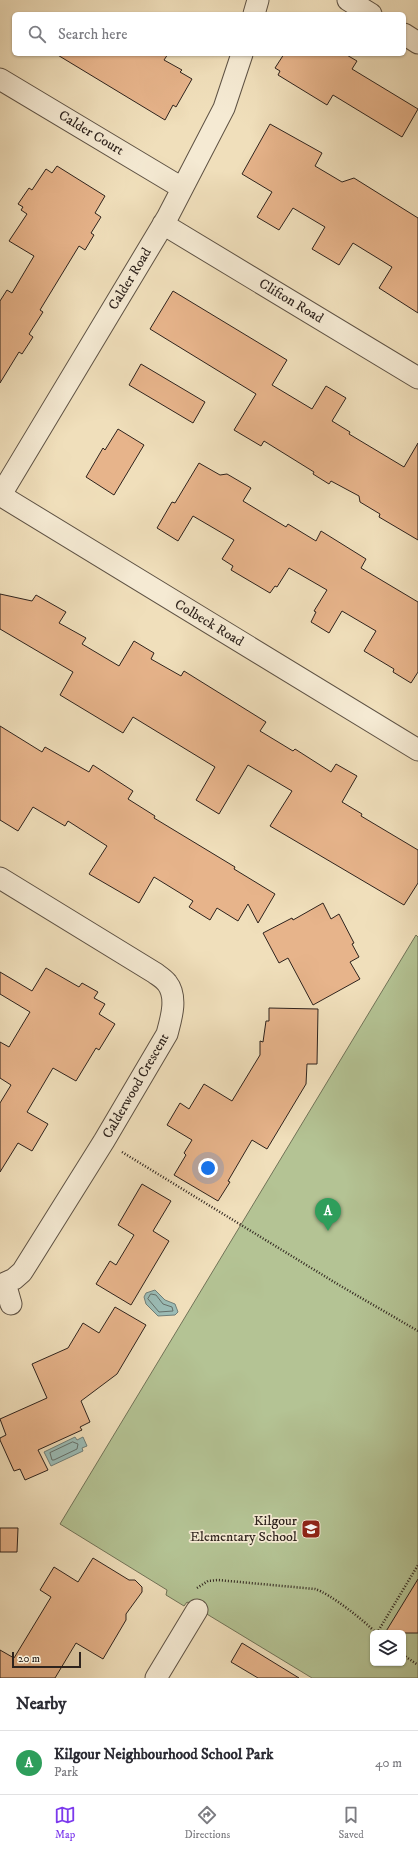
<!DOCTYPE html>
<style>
:root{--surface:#fff;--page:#f2f2f3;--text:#2b2b33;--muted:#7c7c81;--line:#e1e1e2;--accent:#7c3aed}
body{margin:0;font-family:"IM FELL DW Pica",serif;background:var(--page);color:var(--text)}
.controls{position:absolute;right:12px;bottom:12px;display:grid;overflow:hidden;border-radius:6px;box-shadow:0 1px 3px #0004}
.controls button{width:36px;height:36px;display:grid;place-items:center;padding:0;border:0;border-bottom:1px solid var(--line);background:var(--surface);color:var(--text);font:20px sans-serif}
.scale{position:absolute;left:12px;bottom:10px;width:69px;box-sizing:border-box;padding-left:4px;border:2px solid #2e231d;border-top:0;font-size:11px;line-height:14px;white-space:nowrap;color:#2e231d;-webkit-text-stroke:3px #f5ead3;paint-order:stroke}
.you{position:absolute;left:208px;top:1168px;width:14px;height:14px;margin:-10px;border:3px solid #fff;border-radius:50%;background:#1a73e8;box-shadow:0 0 0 6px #1a73e833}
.badge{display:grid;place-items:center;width:26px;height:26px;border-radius:50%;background:var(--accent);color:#fff;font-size:13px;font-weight:700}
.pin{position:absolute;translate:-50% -33px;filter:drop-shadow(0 1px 2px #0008)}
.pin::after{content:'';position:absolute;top:21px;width:14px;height:12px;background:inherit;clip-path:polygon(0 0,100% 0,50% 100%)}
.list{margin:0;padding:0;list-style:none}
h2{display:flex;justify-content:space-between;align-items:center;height:52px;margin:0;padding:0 16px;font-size:17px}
h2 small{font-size:13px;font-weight:400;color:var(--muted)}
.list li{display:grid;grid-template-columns:26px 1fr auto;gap:12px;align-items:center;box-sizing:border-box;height:64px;padding:0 16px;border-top:1px solid var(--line)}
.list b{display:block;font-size:15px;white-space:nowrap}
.list p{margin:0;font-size:13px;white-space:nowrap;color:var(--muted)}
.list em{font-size:13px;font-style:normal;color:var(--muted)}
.icon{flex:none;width:22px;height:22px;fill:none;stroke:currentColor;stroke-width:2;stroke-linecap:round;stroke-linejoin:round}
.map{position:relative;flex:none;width:418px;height:1678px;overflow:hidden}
.search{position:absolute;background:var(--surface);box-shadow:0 1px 3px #0004;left:12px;right:12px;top:12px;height:44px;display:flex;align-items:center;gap:10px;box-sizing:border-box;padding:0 14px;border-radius:6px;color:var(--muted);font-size:15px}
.sheet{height:116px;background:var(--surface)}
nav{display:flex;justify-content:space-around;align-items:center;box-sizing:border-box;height:56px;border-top:1px solid var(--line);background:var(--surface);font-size:11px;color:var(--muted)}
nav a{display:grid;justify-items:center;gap:2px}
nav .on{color:var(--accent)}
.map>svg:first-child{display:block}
.green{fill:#b4c394;stroke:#717358;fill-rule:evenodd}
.water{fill:#9bbcb6;stroke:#6f7f79}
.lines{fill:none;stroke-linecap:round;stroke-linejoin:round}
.shore{stroke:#64706a;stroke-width:1}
.building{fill:#e7b48b;stroke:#2e231d}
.street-casing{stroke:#5e5244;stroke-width:23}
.path{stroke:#2e231d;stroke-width:2.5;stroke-dasharray:1 2;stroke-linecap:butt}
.street{stroke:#f5ead3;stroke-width:21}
.labels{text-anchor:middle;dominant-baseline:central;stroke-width:3.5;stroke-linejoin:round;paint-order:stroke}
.street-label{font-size:14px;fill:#2e231d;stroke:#f5ead3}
.poi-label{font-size:14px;fill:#2e231d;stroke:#f5ead3;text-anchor:end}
</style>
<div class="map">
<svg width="418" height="1678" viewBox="0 0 418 1678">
<rect width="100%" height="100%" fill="#f0dfbb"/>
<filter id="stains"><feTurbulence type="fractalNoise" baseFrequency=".005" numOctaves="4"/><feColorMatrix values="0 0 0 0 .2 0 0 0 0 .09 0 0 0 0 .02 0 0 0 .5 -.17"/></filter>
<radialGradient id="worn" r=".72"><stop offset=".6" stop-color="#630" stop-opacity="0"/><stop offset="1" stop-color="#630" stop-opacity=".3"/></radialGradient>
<path class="green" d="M416,935L418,937V1678H312L187,1602L184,1606L166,1595L167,1590L60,1524ZM373,1633H403V1663H373Z"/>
<path class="water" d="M155,1290L165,1300L175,1304L178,1312L175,1315L158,1316L146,1304L144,1297L146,1293Z
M75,1437L77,1440L83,1437L87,1446L82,1448L83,1451L51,1466L44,1452Z"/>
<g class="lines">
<path class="shore" d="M151,1294L156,1295L163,1304L172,1307L173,1311L159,1312L148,1299Z
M73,1442L78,1444L77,1449L54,1460H52L50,1453Z"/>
</g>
<path class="building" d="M56,54H168L164,60L182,70L180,72L192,79L176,107L173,105L165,120Z
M284,54H345L357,61L352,69L418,109L402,137L333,95L327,105L278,75L280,71L275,68Z
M270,124L322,153L315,166L342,182L354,178L418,218V313L379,288L392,267L353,243L339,265L312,249L325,227L293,208L279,230L257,217L272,192L242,174Z
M57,166L105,196L95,213L101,217L91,233L94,235L85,250L79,246L40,310L43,312L29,334L33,337L22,354L19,352L0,383V301L7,290L12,293L34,256L9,241L27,214L21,210L23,207L18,204L29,188L32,190L46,169L52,173Z
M173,291L287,360L272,385L312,409L326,386L346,398L332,421L350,432L349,434L404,467L418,443V540L379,517L380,514L360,502L359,496L331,481L329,484L313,474L314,472L264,441L261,446L234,430L256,394L150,329Z
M141,364L205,402L193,423L129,385Z
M118,429L144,445L114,495L86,477L103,448L105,450Z
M199,463L220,475L227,474L251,488L243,501L286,527L288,524L316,541L321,531L366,559L361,568L418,602V672L411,683L393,672L394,669L364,651L376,631L342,611L329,633L311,622L316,612L314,611L327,590L289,568L277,587L275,586L270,593L231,570L233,566L222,559L234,540L193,516L178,541L157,528L172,502L175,503Z
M0,594L32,601L36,595L66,612L59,623L86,638L82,644L119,666L134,641L154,653L151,659L181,676L184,671L266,722L260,731L293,751L295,749L331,772L336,764L357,776L342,802L362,814L361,816L418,850V883L404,905L270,826L292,791L248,765L219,814L196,800L215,767L133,717L123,733L60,695L73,672L0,629Z
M0,726L42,752L45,747L89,772L93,765L133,791L128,799L155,816L154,818L235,867L234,869L275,894L258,923L248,904L238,921L217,908L210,920L189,907L193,901L154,877L139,903L89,874L107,846L68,821L65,826L33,807L18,831L0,820Z
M323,903L331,919L339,914L354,943L352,944L359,957L350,962L360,979L313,1005L288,958L279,963L263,933L292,918L293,920Z
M46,968L79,987L82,983L98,992L94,998L105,1004L99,1014L115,1024L99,1050L96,1048L76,1081L53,1068L27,1112L48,1124L32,1151L18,1143L0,1172V1103L11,1085L0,1078V1042L9,1047L30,1012L0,994V972L32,991Z
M269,1008L318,1009L317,1064H307L306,1084L267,1149L252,1140L228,1181L230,1182L218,1201L174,1175L186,1155L184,1153L192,1140L167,1125L180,1103L189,1109L204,1084L232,1101L260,1055V1041L263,1042L266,1021H269Z
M142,1184L171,1201L153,1231L169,1241L131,1305L96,1284L110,1261L116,1265L134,1235L118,1225Z
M115,1307L146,1325L117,1374L81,1401L90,1422L80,1427L82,1430L38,1450L48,1470L25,1480L20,1469L14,1471L0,1440V1438L6,1435L0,1419L47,1398L32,1364L68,1348L83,1323L99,1333Z
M0,1528H18L17,1552H0Z
M93,1558L129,1580H135L142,1587V1592L126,1614V1620L103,1659L76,1643L55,1678H0V1650L14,1658L51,1597L40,1590L54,1567L78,1582Z
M418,1579V1633H385Z
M242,1643L299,1678H258L231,1662Z"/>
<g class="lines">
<g class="street-casing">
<path id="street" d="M348,0L371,14
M254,14L258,0
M404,34L418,43
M0,79L182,188
M163,224L418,378
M0,495L418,750
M0,496L167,218L224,108L242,54
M0,878L155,973C159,976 164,979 167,983C178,997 171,1019 167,1034L104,1141L22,1272L14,1279L5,1283L11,1304
M156,1678L197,1610"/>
</g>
<path class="path" d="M122,1152L339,1285L418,1331
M197,1588L208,1581L218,1580L315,1589C329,1593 365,1621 376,1633
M377,1633L418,1565
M403,1655L418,1665"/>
<use href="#street" class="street"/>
</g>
<defs>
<g id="school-square" transform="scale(1)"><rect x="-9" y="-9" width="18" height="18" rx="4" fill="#8f2418" stroke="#f5ead3"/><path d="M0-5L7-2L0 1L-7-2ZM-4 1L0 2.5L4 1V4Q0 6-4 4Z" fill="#fff"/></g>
</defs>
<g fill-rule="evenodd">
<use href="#school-square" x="311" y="1529"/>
</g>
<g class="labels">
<g class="street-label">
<text transform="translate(91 133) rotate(31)">Calder Court</text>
<text transform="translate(130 279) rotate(-59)">Calder Road</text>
<text transform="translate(291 301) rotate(31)">Clifton Road</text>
<text transform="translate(209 623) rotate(31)">Colbeck Road</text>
<text transform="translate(136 1086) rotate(-60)">Calderwood Crescent</text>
</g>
<g class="poi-label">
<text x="297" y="1521">Kilgour<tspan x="297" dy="16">Elementary School</tspan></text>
</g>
</g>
<rect width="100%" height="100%" filter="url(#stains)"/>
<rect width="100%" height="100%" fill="url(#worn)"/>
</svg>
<div class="controls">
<button><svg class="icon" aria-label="layers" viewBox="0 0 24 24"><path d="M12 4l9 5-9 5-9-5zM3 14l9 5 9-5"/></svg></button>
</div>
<div class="scale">20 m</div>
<div class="you"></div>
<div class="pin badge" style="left:328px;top:1231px;background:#2e9e5b">A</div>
<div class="search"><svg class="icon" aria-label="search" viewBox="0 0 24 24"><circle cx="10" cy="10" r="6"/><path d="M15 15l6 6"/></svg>Search here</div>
</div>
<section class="sheet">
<h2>Nearby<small></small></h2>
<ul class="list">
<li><span class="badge" style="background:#2e9e5b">A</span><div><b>Kilgour Neighbourhood School Park</b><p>Park</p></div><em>40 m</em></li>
</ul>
</section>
<nav>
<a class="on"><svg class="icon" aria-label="map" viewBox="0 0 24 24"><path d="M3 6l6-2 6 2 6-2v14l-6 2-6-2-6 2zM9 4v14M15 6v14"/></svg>Map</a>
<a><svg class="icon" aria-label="directions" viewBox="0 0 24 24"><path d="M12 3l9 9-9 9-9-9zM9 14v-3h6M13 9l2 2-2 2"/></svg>Directions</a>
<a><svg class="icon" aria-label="saved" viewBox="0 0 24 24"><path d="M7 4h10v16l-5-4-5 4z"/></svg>Saved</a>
</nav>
